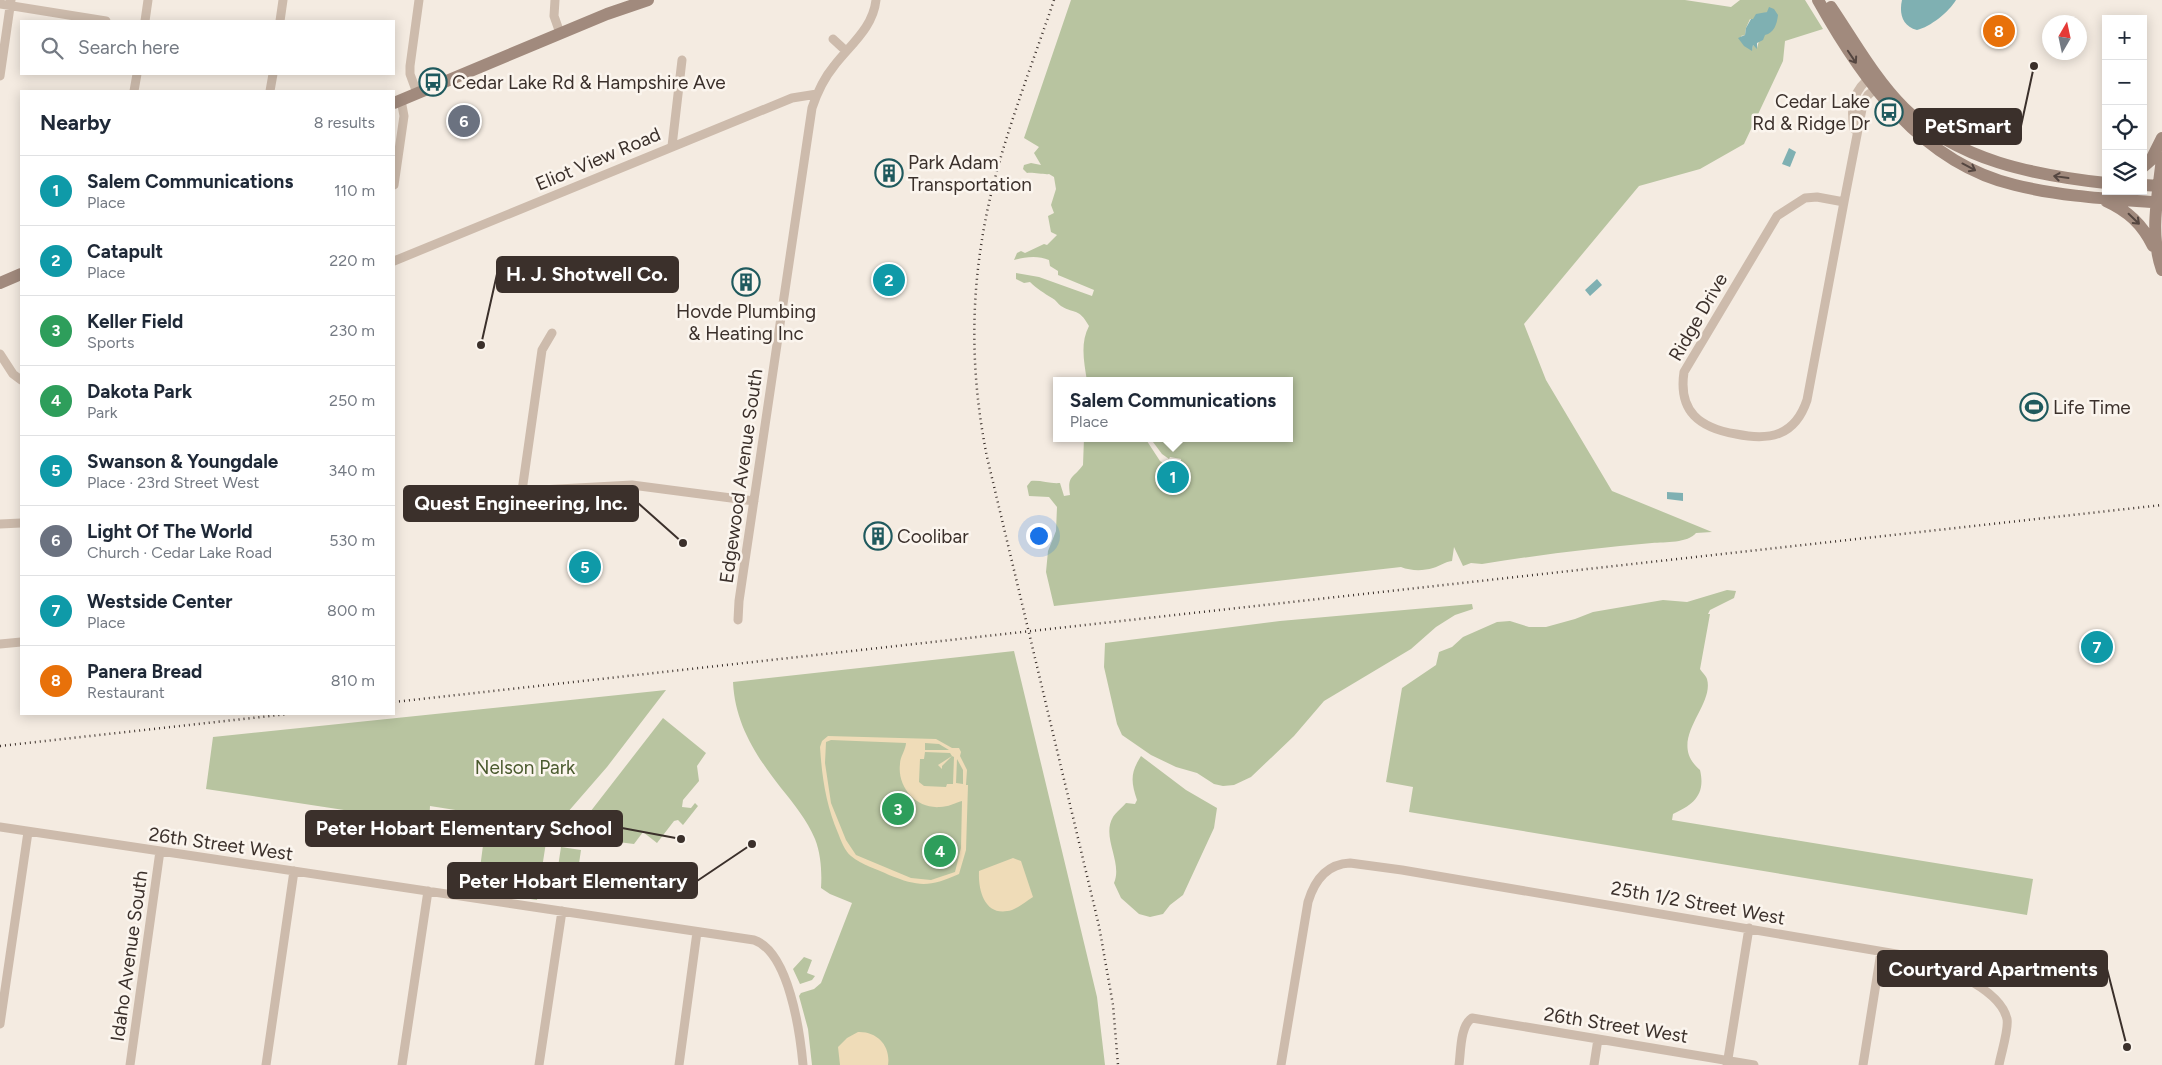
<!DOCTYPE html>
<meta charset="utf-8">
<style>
:root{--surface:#fff;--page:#f6f6f7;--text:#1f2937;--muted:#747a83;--line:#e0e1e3;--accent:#b45309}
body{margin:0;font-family:Figtree,sans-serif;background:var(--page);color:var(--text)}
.controls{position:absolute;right:15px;top:15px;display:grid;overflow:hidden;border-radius:0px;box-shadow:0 2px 12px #0003}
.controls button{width:45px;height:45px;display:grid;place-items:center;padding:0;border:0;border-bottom:1px solid var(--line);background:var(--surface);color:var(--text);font:25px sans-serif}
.compass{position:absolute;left:2042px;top:15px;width:45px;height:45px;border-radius:50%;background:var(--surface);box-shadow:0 2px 12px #0003;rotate:9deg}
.you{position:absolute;left:1038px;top:535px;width:18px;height:18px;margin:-12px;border:4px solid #fff;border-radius:50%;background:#1a73e8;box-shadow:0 0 0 8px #1a73e833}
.badge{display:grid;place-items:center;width:32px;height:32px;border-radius:50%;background:var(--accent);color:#fff;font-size:16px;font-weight:700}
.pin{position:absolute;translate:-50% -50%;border:2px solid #fff;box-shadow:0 1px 5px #0006}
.popup{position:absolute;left:1053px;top:377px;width:240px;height:65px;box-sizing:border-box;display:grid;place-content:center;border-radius:0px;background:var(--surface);filter:drop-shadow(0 1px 4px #0005);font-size:16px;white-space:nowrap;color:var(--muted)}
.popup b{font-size:19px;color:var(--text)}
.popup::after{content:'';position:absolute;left:50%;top:100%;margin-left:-10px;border:10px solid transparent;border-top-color:var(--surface)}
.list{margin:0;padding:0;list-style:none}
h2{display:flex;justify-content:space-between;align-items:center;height:65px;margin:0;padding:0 20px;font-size:21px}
h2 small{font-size:16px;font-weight:400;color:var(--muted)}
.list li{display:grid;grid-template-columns:32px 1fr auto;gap:15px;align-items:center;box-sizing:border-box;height:70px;padding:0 20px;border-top:1px solid var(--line)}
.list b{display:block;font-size:19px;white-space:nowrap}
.list p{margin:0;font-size:16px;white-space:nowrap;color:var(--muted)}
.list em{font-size:16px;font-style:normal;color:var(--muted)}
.icon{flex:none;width:28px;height:28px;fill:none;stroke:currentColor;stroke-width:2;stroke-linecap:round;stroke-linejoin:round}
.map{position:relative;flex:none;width:2162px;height:1065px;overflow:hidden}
.search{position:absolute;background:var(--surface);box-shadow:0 2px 12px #0003;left:20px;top:20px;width:375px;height:55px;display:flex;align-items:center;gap:12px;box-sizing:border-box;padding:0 18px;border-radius:0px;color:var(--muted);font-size:19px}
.panel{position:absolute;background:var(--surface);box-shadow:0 2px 12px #0003;left:20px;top:90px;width:375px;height:625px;border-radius:0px}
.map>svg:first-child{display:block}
.green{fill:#b8c4a0;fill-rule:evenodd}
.sand{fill:#efdcb8;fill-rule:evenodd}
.water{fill:#7fb0b2}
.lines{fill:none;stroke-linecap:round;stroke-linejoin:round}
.street{stroke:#cdbbac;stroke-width:9}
.secondary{stroke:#a18a7d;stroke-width:12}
.rail{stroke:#3b302b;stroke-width:2.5;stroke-dasharray:1 4;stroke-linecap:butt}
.oneway{stroke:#544640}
.labels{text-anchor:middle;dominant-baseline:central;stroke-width:5;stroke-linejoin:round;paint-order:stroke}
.poi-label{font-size:19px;fill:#3b302b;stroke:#fbf5ee;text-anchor:start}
.street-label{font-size:19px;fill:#3b302b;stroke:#fbf5ee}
.park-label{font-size:19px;fill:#4a5a2e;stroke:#fbf5ee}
.leader{fill:none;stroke:#3b302b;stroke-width:2}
.callout-dot{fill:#3b302b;stroke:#fbf5ee;stroke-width:2}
.callout{fill:#3b302b;stroke:#3b302b;stroke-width:2}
.callout-label{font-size:20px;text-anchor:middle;font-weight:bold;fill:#fff}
</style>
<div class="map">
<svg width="2162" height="1065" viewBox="0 0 2162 1065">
<rect width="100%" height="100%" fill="#f4ebe1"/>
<path class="green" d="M1071,0H1685L1731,7L1740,0H1805L1823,29L1785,41L1783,61L1744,144L1700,169L1639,186L1524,324L1546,380L1612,491L1712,532L1696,533C1688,543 1665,542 1652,543C1595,548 1538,555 1482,564L1471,563L1463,566L1454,547L1452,561C1444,562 1440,566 1433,568C1423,571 1411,571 1401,567L1054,606L1046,572L1048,551L1056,531L1057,507L1049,497L1029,496L1027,486L1031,481C1041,480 1050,484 1060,483L1064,496L1070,495C1067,475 1073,479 1083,465L1084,438H1145L1160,461L1166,465L1169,469L1167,483L1178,485L1181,459L1170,457L1169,459L1162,454L1150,438H1289V381H1087C1084,362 1080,343 1089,326C1078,307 1076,315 1061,306C1058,304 1056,300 1052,298C1044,293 1037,289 1030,282L1024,283L1016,279V273L1039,277L1092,296L1094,290L1058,275V271L1050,266L1049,260C1038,255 1024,257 1014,260L1017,253L1021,251L1025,253L1044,244L1047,245L1057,235L1051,232L1048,216L1054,213L1051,205L1056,189L1054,177L1049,174C1045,175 1033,172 1027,173L1023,169L1024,165L1031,163L1041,165L1034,153L1039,147L1024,138ZM1767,12L1757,48L1753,45L1752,50L1741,36L1745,35L1746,28L1750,19L1753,20Z
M1727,590L1736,591L1734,598L1710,610L1708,614H1710L1700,669C1702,672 1706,676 1707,679C1715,707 1665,740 1700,770C1706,795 1693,805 1673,814L1672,820L2033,879L2027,915L1409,812L1413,787L1386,782L1402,688L1436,665L1439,652L1452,647L1463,637L1497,622L1510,621L1529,627H1546L1575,619L1593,612L1663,600L1687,602Z
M1472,604L1473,609L1455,615L1436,627L1411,649L1324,701L1294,736L1251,777L1234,785L1223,786L1214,784L1197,773L1176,767L1151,755L1122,735L1117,724L1104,667L1105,643L1280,621Z
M1014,651L1097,997L1105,1065H812L808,1029L799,996L801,993L814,989L821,983L852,903L830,894L821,888C822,873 821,854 815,839C807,820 794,804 781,788C756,756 735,724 733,682Z
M666,690L607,767L567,813L557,819L547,836L537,900L477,891L487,815L430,806L429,823L206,789L213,737Z
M663,718L706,753L697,766L699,781L683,800L682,807L691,808L695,803L698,806L683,825L678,820L674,821L657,843L643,832L634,844L610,841L607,836L595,834L591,838L584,837L587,816Z
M1141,756L1186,790L1217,808L1214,828L1183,895L1170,905L1163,914L1150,917L1139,914L1121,898L1114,883C1123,862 1101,837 1113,817C1116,812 1122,808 1126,803L1135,804L1137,800C1131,782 1130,773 1141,756Z
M561,847L581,850L577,877L570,882L556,880Z
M804,957L812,960L807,973L815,976L812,980L800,984L793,969Z"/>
<path class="sand" d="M828,736L936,739L952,748H959L961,752L960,756L967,770L966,785H968L966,850L959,874C930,887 919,887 889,875C877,869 862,865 851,856C845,851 841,841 838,833C826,805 822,778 820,747L822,741ZM831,740L906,743C906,749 900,757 900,764C897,787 916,809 940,807C948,807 955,803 962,801L961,848L955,872L931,880L911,878L856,855L846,840L831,803L825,763L826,742ZM925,743L939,744L949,750H925ZM925,752L950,753L952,756L938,765L942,769V766L952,756L954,757L953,784H947L946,787L924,786L919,782L920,759H924ZM957,759L963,770V784L956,783Z
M1013,858L1021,861L1033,897C1026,901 1020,907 1012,910C985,918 978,891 979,871Z
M858,1032C877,1031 891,1046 888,1065H840L838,1047L847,1038Z"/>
<path class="water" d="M1902,0H1956C1949,12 1930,27 1917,30C1902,26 1899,13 1902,0Z
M1769,7L1774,9L1778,15C1777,24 1774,33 1765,35L1763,40L1757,43V49L1753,45L1752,51L1744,46L1738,38L1745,35L1746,28L1751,19H1753L1756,14L1767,12Z
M1789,148L1796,152L1790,167L1782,164Z
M1597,279L1602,285L1590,296L1585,290Z
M1667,492L1683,493V501L1667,499Z"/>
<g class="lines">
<path class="street" d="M555,0L554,16L560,33
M0,4L106,21
M145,21L148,0
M280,21L283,0
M833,39L846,51
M0,76L11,0
M134,91L137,74
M270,91L273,74
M417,93L410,74V66L419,0
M1854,129C1850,105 1853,90 1873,75
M672,146L682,60
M394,185L404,116L401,100
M1817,197L1844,202L1807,400C1795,436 1770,441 1736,434C1700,428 1678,412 1684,372L1777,216L1805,198Z
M1844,202L1863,104L1868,95L1880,85
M394,261L792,98L817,94
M552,333L542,350L522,491L632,485L754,501
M0,354L13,374L21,380
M0,524L21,523
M738,620L739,601L812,108C817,93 824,78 834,66C850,45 873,28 876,0
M0,644L21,642
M0,827L754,940C789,952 800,1032 803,1065
M0,1024L28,832
M130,1065L160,851
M266,1065L294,871
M402,1065L428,891
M539,1065L562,911
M679,1065L697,932
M1281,1065L1308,902C1314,882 1326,864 1350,863L1402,870L1908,956C1936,963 2000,987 2007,1019C2009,1030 2001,1053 1999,1065
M1459,1065C1461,1051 1460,1026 1472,1018L1754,1065
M1594,1065L1598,1039
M1727,1065L1749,928
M1863,1065L1881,952"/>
<path class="secondary" d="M1818,0C1862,79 1921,163 2015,185C2063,197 2113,199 2162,203
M1831,7C1854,41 1875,79 1904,108C1958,161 2034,175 2106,183
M394,103L607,14L648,0
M2162,158C2158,196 2149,233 2162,270
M2143,167L2151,160L2162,138
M2143,185L2162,186
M2106,201C2128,211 2142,224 2153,246
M0,283L21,274"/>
<path class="rail" d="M1054,0C1027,80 993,162 981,246C970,318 973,387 987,457L1099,926L1113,1005L1118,1065
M394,702L2162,505
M0,746L288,714"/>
</g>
<defs><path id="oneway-shaft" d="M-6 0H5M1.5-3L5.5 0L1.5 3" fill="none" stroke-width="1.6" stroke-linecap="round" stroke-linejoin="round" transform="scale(1.25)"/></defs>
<g class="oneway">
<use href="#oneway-shaft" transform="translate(1852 57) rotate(56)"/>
<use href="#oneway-shaft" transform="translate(1969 167) rotate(28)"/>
<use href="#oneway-shaft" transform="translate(2061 177) rotate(-172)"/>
<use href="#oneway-shaft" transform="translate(2134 219) rotate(44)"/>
</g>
<defs>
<g id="bus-ring" transform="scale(1.4375)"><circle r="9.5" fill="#fbf5ee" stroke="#1f5a5e" stroke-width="1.5"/><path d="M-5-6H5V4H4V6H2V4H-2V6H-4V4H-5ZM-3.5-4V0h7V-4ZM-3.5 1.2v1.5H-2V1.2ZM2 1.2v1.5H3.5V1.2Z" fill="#1f5a5e"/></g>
<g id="building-ring" transform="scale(1.4375)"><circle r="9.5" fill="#fbf5ee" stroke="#1f5a5e" stroke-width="1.5"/><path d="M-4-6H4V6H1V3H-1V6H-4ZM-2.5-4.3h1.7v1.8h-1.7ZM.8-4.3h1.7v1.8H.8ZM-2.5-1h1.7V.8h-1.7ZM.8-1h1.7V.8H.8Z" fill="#1f5a5e"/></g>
<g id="stadium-ring" transform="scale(1.4375)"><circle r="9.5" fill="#fbf5ee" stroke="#1f5a5e" stroke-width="1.5"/><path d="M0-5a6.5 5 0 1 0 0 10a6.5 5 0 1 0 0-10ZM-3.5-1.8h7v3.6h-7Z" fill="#1f5a5e"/></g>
</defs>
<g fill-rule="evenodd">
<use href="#bus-ring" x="433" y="82"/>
<use href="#bus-ring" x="1889" y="112"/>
<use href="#building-ring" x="889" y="173"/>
<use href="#building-ring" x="746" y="282"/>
<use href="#stadium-ring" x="2034" y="407"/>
<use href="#building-ring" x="878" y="536"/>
</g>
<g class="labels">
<g class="poi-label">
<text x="452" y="82">Cedar Lake Rd &amp; Hampshire Ave</text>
<text x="1870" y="101" text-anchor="end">Cedar Lake<tspan x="1870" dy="22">Rd &amp; Ridge Dr</tspan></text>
<text x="908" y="162">Park Adam<tspan x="908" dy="22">Transportation</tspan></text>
<text x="746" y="311" text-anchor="middle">Hovde Plumbing<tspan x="746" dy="22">&amp; Heating Inc</tspan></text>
<text x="2053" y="407">Life Time</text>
<text x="897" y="536">Coolibar</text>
</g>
<g class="street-label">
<text transform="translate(598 159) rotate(-23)">Eliot View Road</text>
<text transform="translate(1698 317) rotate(-60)">Ridge Drive</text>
<text transform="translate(741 476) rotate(-82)">Edgewood Avenue South</text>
<text transform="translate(221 844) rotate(8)">26th Street West</text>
<text transform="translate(1698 903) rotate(10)">25th 1/2 Street West</text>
<text transform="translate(129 956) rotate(-82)">Idaho Avenue South</text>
<text transform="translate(1616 1025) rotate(9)">26th Street West</text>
</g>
<g class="park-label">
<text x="525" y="767">Nelson Park</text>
</g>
</g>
<path class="leader" d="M2034 66L2021 126M481 345L497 274M683 543L638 503M681 839L622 828M752 844L697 881M2127 1047L2107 969"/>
<g class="callout-dot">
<circle cx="2034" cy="66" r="5"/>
<circle cx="481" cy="345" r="5"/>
<circle cx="683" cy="543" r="5"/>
<circle cx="681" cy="839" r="5"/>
<circle cx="752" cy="844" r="5"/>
<circle cx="2127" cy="1047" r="5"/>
</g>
<g class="callout">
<rect x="1914" y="109" width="107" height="35" rx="5"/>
<rect x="497" y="257" width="181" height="35" rx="5"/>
<rect x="404" y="486" width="234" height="35" rx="5"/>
<rect x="306" y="811" width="316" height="35" rx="5"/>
<rect x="448" y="863" width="249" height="35" rx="5"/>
<rect x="1878" y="951" width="229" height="35" rx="5"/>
</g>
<g class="callout-label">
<text x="1968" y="133">PetSmart</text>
<text x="587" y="281">H. J. Shotwell Co.</text>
<text x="521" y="510">Quest Engineering, Inc.</text>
<text x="464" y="835">Peter Hobart Elementary School</text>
<text x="573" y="888">Peter Hobart Elementary</text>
<text x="1993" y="976">Courtyard Apartments</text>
</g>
</svg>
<div class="controls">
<button>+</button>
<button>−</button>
<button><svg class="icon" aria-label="locate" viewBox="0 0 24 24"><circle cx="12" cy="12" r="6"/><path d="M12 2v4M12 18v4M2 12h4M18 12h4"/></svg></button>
<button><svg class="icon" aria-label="layers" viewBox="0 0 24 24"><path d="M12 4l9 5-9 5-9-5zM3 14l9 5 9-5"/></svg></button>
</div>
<svg class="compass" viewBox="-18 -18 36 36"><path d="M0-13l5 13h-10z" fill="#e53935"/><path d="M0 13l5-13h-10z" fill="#747a83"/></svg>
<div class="you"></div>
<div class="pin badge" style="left:1173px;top:477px;background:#0f9aa8">1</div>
<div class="popup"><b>Salem Communications</b>Place</div>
<div class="pin badge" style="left:889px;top:280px;background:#0f9aa8">2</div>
<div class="pin badge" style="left:898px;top:809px;background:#2e9e5b">3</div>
<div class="pin badge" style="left:940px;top:851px;background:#2e9e5b">4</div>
<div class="pin badge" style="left:585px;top:567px;background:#0f9aa8">5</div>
<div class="pin badge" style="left:464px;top:121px;background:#6b7280">6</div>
<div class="pin badge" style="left:2097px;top:647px;background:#0f9aa8">7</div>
<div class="pin badge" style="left:1999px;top:31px;background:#e8710a">8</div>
<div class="search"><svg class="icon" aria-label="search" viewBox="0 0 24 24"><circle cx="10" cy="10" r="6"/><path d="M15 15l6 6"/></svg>Search here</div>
<section class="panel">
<h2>Nearby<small>8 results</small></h2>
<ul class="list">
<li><span class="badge" style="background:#0f9aa8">1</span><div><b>Salem Communications</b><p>Place</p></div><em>110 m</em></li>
<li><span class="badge" style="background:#0f9aa8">2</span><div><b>Catapult</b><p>Place</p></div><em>220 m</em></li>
<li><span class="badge" style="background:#2e9e5b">3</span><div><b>Keller Field</b><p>Sports</p></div><em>230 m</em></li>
<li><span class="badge" style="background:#2e9e5b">4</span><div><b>Dakota Park</b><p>Park</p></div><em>250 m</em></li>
<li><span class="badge" style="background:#0f9aa8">5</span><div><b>Swanson &amp; Youngdale</b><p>Place · 23rd Street West</p></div><em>340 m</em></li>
<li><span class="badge" style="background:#6b7280">6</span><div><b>Light Of The World</b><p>Church · Cedar Lake Road</p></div><em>530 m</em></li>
<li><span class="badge" style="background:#0f9aa8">7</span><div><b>Westside Center</b><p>Place</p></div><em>800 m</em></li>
<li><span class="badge" style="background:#e8710a">8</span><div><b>Panera Bread</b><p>Restaurant</p></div><em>810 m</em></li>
</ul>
</section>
</div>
